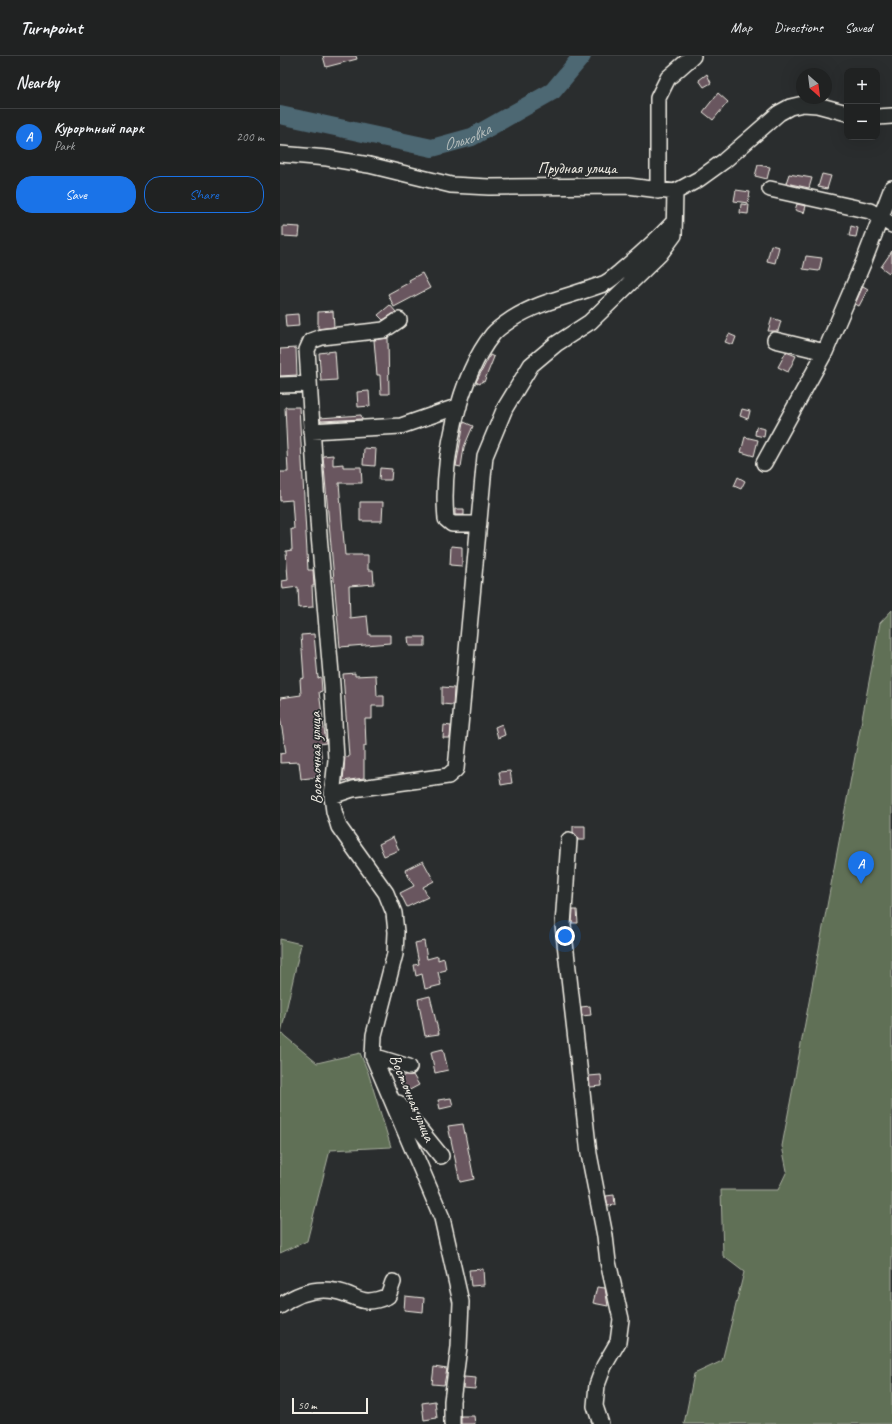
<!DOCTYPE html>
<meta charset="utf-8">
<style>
:root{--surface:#202222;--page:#282a2a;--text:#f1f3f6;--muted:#a2a4a5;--line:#3d3f40;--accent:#1a73e8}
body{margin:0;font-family:Caveat,sans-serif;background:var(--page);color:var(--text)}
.controls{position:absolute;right:12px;top:12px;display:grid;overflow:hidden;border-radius:8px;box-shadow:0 4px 16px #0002}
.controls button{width:36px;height:36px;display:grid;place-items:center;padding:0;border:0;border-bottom:1px solid var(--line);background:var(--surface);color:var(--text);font:20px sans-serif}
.compass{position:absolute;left:516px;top:12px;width:36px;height:36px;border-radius:50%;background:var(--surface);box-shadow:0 4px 16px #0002;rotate:152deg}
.scale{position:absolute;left:12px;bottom:10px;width:76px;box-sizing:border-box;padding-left:4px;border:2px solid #f4f1e8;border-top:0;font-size:11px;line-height:14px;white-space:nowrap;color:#f4f1e8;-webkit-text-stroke:3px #2a2d2e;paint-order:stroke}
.you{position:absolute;left:285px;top:880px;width:14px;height:14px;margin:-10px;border:3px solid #fff;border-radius:50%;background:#1a73e8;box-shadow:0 0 0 6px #1a73e833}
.badge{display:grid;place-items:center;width:26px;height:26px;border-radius:50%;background:var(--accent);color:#fff;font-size:13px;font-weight:700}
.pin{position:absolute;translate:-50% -33px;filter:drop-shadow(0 1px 2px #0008)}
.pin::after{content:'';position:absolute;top:21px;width:14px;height:12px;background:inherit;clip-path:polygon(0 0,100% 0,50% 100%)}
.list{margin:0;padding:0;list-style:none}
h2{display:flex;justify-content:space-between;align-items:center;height:52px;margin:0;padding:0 16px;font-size:17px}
h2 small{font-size:13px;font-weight:400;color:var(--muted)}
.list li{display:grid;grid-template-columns:26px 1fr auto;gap:12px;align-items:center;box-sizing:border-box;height:56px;padding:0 16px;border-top:1px solid var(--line)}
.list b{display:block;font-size:15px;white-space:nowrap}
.list p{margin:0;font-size:13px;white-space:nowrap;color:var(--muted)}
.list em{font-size:13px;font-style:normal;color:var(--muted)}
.actions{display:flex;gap:8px;padding:12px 16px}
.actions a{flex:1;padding:9px 0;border:1px solid var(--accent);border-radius:16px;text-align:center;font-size:14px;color:var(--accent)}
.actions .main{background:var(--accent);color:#fff}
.map{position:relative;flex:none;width:612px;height:1368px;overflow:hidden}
header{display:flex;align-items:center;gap:24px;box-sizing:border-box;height:56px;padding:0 20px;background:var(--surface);border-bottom:1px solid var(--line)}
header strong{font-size:19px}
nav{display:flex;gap:22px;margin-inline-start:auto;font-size:14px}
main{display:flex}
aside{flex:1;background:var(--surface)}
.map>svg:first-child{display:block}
.green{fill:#606f57;stroke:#aab0a0}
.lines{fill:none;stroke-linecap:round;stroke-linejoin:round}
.river{stroke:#4e6773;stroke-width:18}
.building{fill:#69575e;stroke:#f4f1e8}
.minor-casing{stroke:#f4f1e8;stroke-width:18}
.minor{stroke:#2a2d2e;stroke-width:15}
.labels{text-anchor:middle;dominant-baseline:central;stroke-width:3.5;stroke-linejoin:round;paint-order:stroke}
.street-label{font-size:16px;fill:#f4f1e8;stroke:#2a2d2e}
.water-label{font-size:17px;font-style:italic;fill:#b2bab9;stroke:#2a2d2e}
</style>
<header>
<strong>Turnpoint</strong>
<nav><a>Map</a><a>Directions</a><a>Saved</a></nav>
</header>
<main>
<aside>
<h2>Nearby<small></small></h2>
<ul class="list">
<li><span class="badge">A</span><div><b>Курортный парк</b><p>Park</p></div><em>200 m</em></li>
</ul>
<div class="actions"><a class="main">Save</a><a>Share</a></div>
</aside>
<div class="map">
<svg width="612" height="1368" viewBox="0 0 612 1368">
<rect width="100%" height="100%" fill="#2a2d2e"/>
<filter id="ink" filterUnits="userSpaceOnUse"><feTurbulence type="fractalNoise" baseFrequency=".025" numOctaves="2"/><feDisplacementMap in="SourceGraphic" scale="8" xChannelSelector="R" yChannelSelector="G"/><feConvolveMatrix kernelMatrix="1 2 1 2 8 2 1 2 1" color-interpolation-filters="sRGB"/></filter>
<g filter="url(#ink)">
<path class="green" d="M612,554V1368H404L414,1318L442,1305L464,1216L443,1200L441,1134H498L507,1115L502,1090L600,567Z
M0,883L21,888L1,977L37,1007L80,997L88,1016L111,1091L50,1094L27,1185L0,1197Z"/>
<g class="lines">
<path class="river" id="s1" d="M0,59L152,92L192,81L273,35L302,0"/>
</g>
<path class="building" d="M43,0H76L77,3L46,11Z
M427,18L431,27L424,31L419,24Z
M438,37L448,46L433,64L423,56Z
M478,109L490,111L487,123L475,120Z
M509,118L532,122L529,132L506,127Z
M542,118L551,120L547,133L538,131Z
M456,134L470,136L468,147L454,145Z
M461,148L469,149L468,158L460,157Z
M517,148L526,150L524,157L515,154Z
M3,170L20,171L19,181L3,180Z
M571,170L578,172L576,181L569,180Z
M491,189L499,191L495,207L487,205Z
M612,195V212L609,217L601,211Z
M526,200L542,202L539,215L523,213Z
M142,217L150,232L114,251L108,238L130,226L129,224Z
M583,230L588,233L579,250L575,248Z
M110,249L116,256L103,264L98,259Z
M53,255L54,271L38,273V256Z
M18,258L19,270L6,271L5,259Z
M492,262L501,265L498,275H488Z
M449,278L456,281L453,289L445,286Z
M108,282L109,338H101L100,319H97L94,284Z
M16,292L17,319L0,320V293Z
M55,295L57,324L41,325L39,297Z
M506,296L516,300L508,316L498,311Z
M210,299L214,301L204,326L202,325L200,328L196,326Z
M89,335L90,350L78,351L77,336Z
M5,351H19L28,514H33L34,530H32L33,551L19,552L18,531L3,533L2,525L8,524L6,495L12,494L11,473H14L12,444L0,445V416H8Z
M462,353L470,355L468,363L460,360Z
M81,359L82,363L41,365L40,362Z
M184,366L193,370L184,391L181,411L176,410Z
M476,371L485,373L484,381L475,379Z
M465,381L478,384L474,400L461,396Z
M84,392L96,393L95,410L83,409Z
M53,399V409L63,408V411H81L82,427H59L65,499H88V514H93L94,528L69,530L70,562L87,560L89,579H110V587L60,591L43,400Z
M100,412L112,413L111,424H99Z
M458,421L465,425L461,433L454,430Z
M80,446H103L102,465H80Z
M175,453H184V459H175Z
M171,490L182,491V510L170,509Z
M34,578L38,622L41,621L42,635L39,636L46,687L40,688L42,707H38L39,721L21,723L19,706L0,707V698L6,697L0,661V642L21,639L20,623L24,622L21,579Z
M128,581H145V590H129Z
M75,617V620L96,619L97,640H104V650H92V663H85L86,690H84V722L63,725L65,701H69L63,618Z
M162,631L174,632L173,649L162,648Z
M222,668L225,679L218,682L215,671Z
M164,669L171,670L170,682H163Z
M230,715L232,727L221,729L219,716Z
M293,770H305V784H298L297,780L293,776Z
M113,781L119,794L104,800L99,788Z
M143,805L154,825L143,831L148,841L127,851L120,837L134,830L125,814Z
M293,854H297L298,867H292Z
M144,885L147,903L158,900V904L164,902L166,914L158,916L161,929L145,933L142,918L136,920L134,909L139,908L135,887Z
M150,940L159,978L145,980L138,943Z
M310,950L311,959L302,960L301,951Z
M163,993L168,1014L155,1017L151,996Z
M125,1019H133L139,1029L126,1036L118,1023Z
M321,1019L322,1030L310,1031L309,1020Z
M171,1042L173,1050L160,1053L158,1044Z
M183,1068L194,1123L180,1126L168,1070Z
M334,1139L335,1149L328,1150L326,1140Z
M203,1213L204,1229L191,1230L189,1214Z
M317,1231L325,1232L328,1250L313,1247Z
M125,1240L144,1242L143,1256L124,1254Z
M154,1311L167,1313L164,1329L152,1328Z
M184,1321L196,1322L195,1333L183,1332Z
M155,1345L157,1362L144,1364L142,1347Z
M181,1360H194L195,1368H181Z"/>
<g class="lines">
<g class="minor-casing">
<path id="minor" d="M597,61L612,60
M0,98L47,102L89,109L171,129L209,131L348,130L395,136L419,123L444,105L499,57L510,51L523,48L537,49L567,57
M490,133L590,155L612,169
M378,135V42L388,22L413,0
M119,264L104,274L42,281L31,285L27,294L39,479L52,629L56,704L52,740L54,755L59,771L106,837L114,857L116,876L115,898L94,979L93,1000L162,1162L181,1246L179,1291L172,1345V1368
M495,284L545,296
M0,329L29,328
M31,375L121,370L179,350
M484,407L545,296L584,205L612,132
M198,468H172L166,463C161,408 178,321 213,278C218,272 226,267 232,263C260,245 292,240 323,228C329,226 335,220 340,216C359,200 377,184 394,166
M52,740L73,733L168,720L176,713L205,400L225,352L251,309L276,288L310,266L380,198L394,179L395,136
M289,784L283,869L309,1098L325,1180L328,1206L341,1263L338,1286L324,1310L317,1329L315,1350L321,1368
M93,1000L129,1011
M118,1047L161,1100
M0,1250C16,1238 34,1231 55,1235C79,1239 80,1252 108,1240L113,1226"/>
</g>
<use href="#minor" class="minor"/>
</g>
</g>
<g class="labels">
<g class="street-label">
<text x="297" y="112">Прудная улица</text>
<text transform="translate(36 702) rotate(-91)">Восточная улица</text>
<text transform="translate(132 1042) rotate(67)">Восточная улица</text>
</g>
<g class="water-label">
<text stroke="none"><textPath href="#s1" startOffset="192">Ольховка</textPath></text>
</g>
</g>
</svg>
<div class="controls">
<button>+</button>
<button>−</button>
</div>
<svg class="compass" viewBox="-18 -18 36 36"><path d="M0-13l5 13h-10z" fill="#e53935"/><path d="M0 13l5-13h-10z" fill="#a2a4a5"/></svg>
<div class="scale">50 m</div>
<div class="you"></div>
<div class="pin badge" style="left:581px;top:828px">A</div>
</div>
</main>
